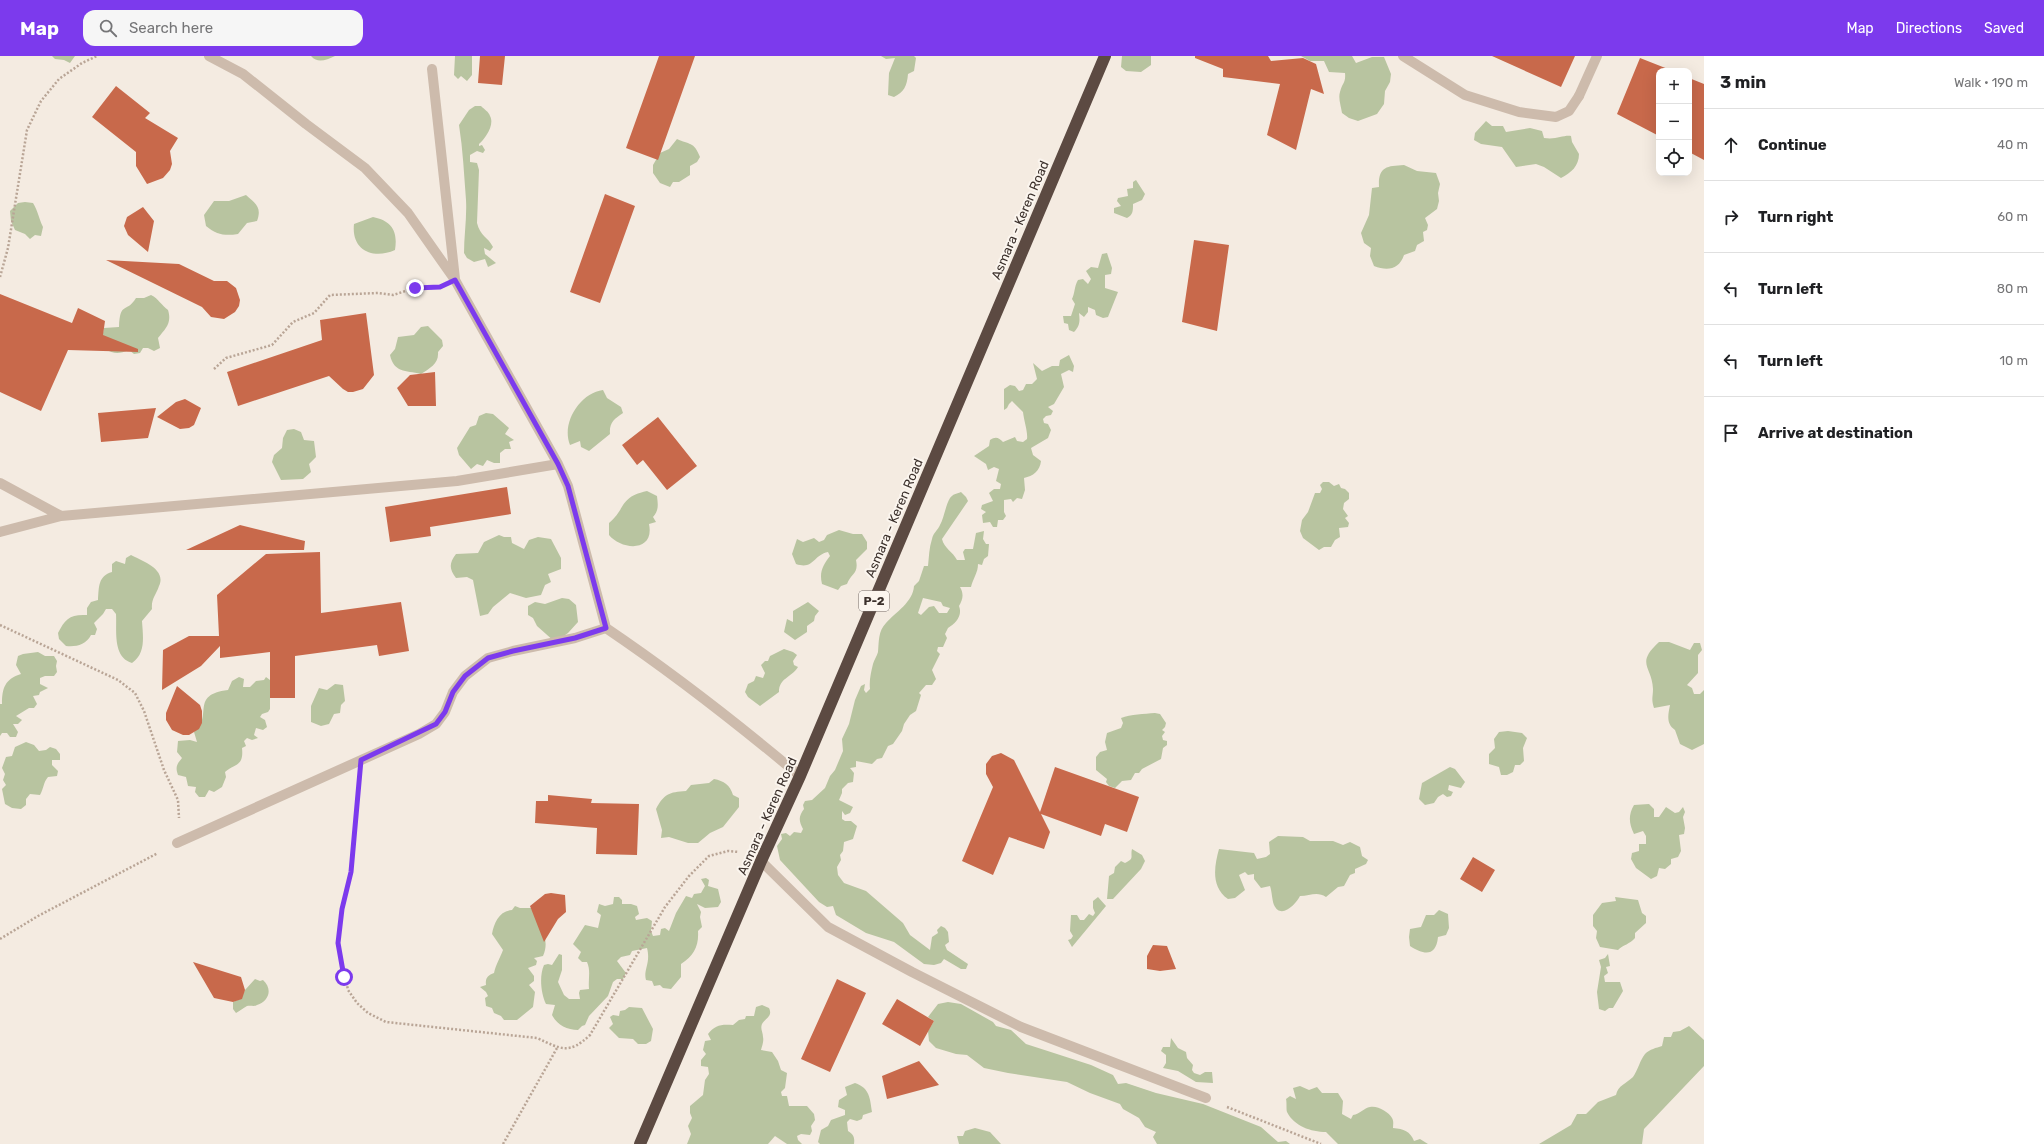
<!DOCTYPE html>
<meta charset="utf-8">
<style>
:root{--surface:#fff;--page:#f6f6f6;--text:#202124;--muted:#757577;--line:#e0e0e0;--accent:#7c3aed}
body{margin:0;font-family:Rubik,sans-serif;background:var(--page);color:var(--text)}
.controls{position:absolute;right:12px;top:12px;display:grid;overflow:hidden;border-radius:8px;box-shadow:0 4px 16px #0002}
.controls button{width:36px;height:36px;display:grid;place-items:center;padding:0;border:0;border-bottom:1px solid var(--line);background:var(--surface);color:var(--text);font:20px sans-serif}
.stop{position:absolute;width:12px;height:12px;margin:-9px;border:3px solid #7c3aed;border-radius:50%;background:#fff}
.stop.end{background:#7c3aed;border-color:#fff;box-shadow:0 1px 4px #0008}
.list{margin:0;padding:0;list-style:none}
h2{display:flex;justify-content:space-between;align-items:center;height:52px;margin:0;padding:0 16px;font-size:17px}
h2 small{font-size:13px;font-weight:400;color:var(--muted)}
.list li{display:grid;grid-template-columns:26px 1fr auto;gap:12px;align-items:center;box-sizing:border-box;height:72px;padding:0 16px;border-top:1px solid var(--line)}
.list b{display:block;font-size:15px;white-space:nowrap}
.list em{font-size:13px;font-style:normal;color:var(--muted)}
.icon{flex:none;width:22px;height:22px;fill:none;stroke:currentColor;stroke-width:2;stroke-linecap:round;stroke-linejoin:round}
.map{position:relative;flex:none;width:1704px;height:1088px;overflow:hidden}
header{display:flex;align-items:center;gap:24px;box-sizing:border-box;height:56px;padding:0 20px;background:var(--accent);color:#fff}
header strong{font-size:19px}
nav{display:flex;gap:22px;margin-inline-start:auto;font-size:14px}
.search{width:280px;height:36px;background:var(--page);display:flex;align-items:center;gap:10px;box-sizing:border-box;padding:0 14px;border-radius:12px;color:var(--muted);font-size:15px}
main{display:flex}
aside{flex:1;background:var(--surface)}
.map>svg:first-child{display:block}
.green{fill:#b8c4a0;fill-rule:evenodd}
.building{fill:#c8694b}
.lines{fill:none;stroke-linecap:round;stroke-linejoin:round}
.path{stroke:#b9a596;stroke-width:2.5;stroke-dasharray:2 2;stroke-linecap:butt}
.lane{stroke:#cdbbac;stroke-width:10}
.street{stroke:#cdbbac;stroke-width:10}
.highway{stroke:#5c4a42;stroke-width:12}
.route{stroke:#7c3aed;stroke-width:5}
.labels{text-anchor:middle;dominant-baseline:central;stroke-width:4;stroke-linejoin:round;paint-order:stroke}
.shield{fill:#fbf5ee;stroke:#756b66;stroke-width:1}
.shield-label{font-size:12px;font-weight:bold;fill:#3b302b}
.street-label{font-size:13px;fill:#3b302b;stroke:#fbf5ee}
</style>
<header>
<strong>Map</strong>
<div class="search"><svg class="icon" aria-label="search" viewBox="0 0 24 24"><circle cx="10" cy="10" r="6"/><path d="M15 15l6 6"/></svg>Search here</div>
<nav><a>Map</a><a>Directions</a><a>Saved</a></nav>
</header>
<main>
<div class="map">
<svg width="1704" height="1088" viewBox="0 0 1704 1088">
<rect width="100%" height="100%" fill="#f4ebe1"/>
<path class="green" d="M52,0H75L70,7L64,4L55,3Z
M311,0H335C326,4 318,8 311,0Z
M455,0H472V19L467,25L461,20L458,23L454,19Z
M881,0H914L916,2L914,15L908,18C907,30 904,36 894,41L888,39L889,17L895,2L886,3Z
M1122,0H1151V9L1141,16L1126,15L1121,11Z
M1301,0H1352L1356,7L1372,1H1384L1391,18L1390,26L1385,35L1384,48L1377,58L1358,65L1349,62L1342,57C1341,50 1338,42 1340,36C1342,27 1346,27 1345,17L1329,16L1324,5H1310Z
M475,50H481C484,53 489,56 490,60C495,69 485,83 479,88V90L482,89L485,94L483,97L477,95L470,99V106L477,107L479,114L477,167C480,180 488,181 493,191L490,195L484,192L485,198L496,207L488,211L485,203L474,206L467,202L464,197C464,180 467,161 466,144C464,119 463,94 459,69L469,54Z
M1486,65L1492,70H1503L1506,76L1530,72L1542,75L1544,82C1556,84 1563,79 1571,80L1572,86L1579,98C1579,110 1571,117 1561,122L1544,111L1536,108L1516,111L1502,91L1481,88L1474,84L1475,77Z
M677,83C689,89 694,85 700,101L697,106L690,110V119L679,126H673L670,131L660,127L653,117V109L660,97L669,93Z
M1404,109L1417,115L1436,117L1440,128L1438,137L1439,145L1437,153L1425,162L1428,169L1427,174L1423,176L1424,185L1417,189L1415,195L1404,199C1399,214 1387,215 1374,210L1370,200L1371,192L1364,187L1361,177L1369,159L1372,132L1379,131C1378,111 1386,110 1404,109Z
M1136,124L1145,138L1142,144L1133,148C1133,155 1133,159 1127,162L1114,157V152L1121,150L1117,145L1118,142L1128,140L1127,133L1133,132V126Z
M246,139C256,148 262,151 257,165L247,167L238,178C225,180 217,179 206,170L204,159L214,145H229Z
M25,146L33,147C38,155 39,163 43,171L41,180L35,179L30,183L25,178L15,174L11,165L10,155L18,147Z
M373,161C392,165 398,175 395,194C373,204 351,194 354,168Z
M1107,197L1112,212L1111,218L1105,219V232L1118,236L1108,261L1103,262L1096,259L1095,254L1088,251V256L1084,261L1079,257C1080,265 1080,270 1074,276L1069,274L1068,268L1064,267L1063,260H1071L1075,248L1072,243C1075,237 1074,231 1078,224L1083,223L1088,228L1091,223L1086,215L1091,211L1098,212L1102,198Z
M151,239C159,243 161,249 168,254C172,267 166,272 158,282L160,292L154,295L148,292H143L140,297L134,298L129,294C119,298 114,298 105,293L102,282L104,272L119,271C120,245 126,258 136,242H144Z
M428,270L442,284L443,290L438,296C439,308 430,312 421,318C405,314 394,317 390,299L395,293L398,281L414,279L421,271Z
M1069,299L1074,310L1073,316L1069,314L1061,318L1064,331L1054,348L1048,351L1053,355L1051,359L1046,360L1043,363L1044,367L1048,368L1051,374L1048,382L1031,392L1033,399L1041,405C1040,415 1033,420 1024,422L1025,434L1022,443L1017,442L1013,446L1011,443L1004,444V456L1006,460L1003,464H998L997,471H993L990,466L983,467L982,459L986,456L981,453L982,449L993,445L989,437L994,433H1000L1001,428L996,425L999,413L994,411L988,414L986,408L974,400L989,390L990,384C996,380 999,382 1003,386L1015,381L1017,385L1023,386L1027,383C1028,376 1024,365 1023,356L1012,345L1009,348L1007,352L1004,354V333L1010,329L1015,330L1019,335L1023,334L1026,328H1032L1037,323L1033,307L1042,315L1052,310H1059L1060,304Z
M603,334L607,342L621,351L623,357C614,363 609,367 610,378L589,395L581,391L580,385L570,389C561,367 580,337 603,334Z
M486,357L493,358L509,372L505,378L514,384L509,386L511,393H505L500,397V407H494L487,404L483,410L477,408L471,413L459,399L457,392L470,371L476,369L479,360Z
M294,373L301,376L304,384L314,385L316,401L309,408L311,416L303,423L281,424L272,406L274,399L282,392L283,382L287,374Z
M1323,426H1329L1334,430L1339,428L1341,432L1345,433L1349,437V443L1344,447L1343,453L1348,460L1345,462L1349,467L1348,471L1339,472L1340,481L1335,484L1331,491H1324L1319,494L1303,482L1300,475L1302,464L1308,456L1315,437H1320L1322,433L1320,429Z
M647,435L657,440C658,449 659,454 653,461L656,466L649,468C655,497 621,494 609,479V467C626,453 619,441 647,435Z
M961,436L966,441L968,445L942,483C944,492 953,496 957,504H965L963,496L965,493H973L976,477L984,475L983,483L986,488H989L988,500L984,503L982,509L978,508C978,517 973,522 971,531H960C964,538 963,543 959,550C963,560 955,568 948,572L945,578L947,582L943,591H938L937,595L940,598L932,614L936,623L932,629H926L919,637L921,639L916,655L910,659L904,668L902,675L893,688L888,690L882,702L877,703L872,708L856,705V711L850,712L854,717L853,726L848,727L842,733V737L839,744L853,751L850,757L845,759L842,755V763L845,765H851L857,770L853,783L844,786L843,795L840,799L841,804L837,811L838,819L844,827L866,835L903,867L910,879L930,894L932,881L938,877L937,874L941,870L945,872L948,876L949,886L945,889L947,894L968,908L966,913H961L944,903L941,907L934,909L924,908L894,886L866,877L836,859L833,850L827,851L819,846L780,804L777,790L782,783L781,778L786,777L790,780L794,776L801,777L803,773C799,765 798,761 804,753L803,749L805,745L812,744L825,732L830,720L835,714L843,695L842,683L849,668L855,644L861,630L865,628L864,634L866,637L870,633C869,625 871,616 873,608C874,604 877,600 878,596C879,586 878,575 886,567C896,556 913,546 914,530L919,525L924,510H928C929,501 929,492 932,483C933,477 938,474 940,469C944,462 946,448 950,442C953,438 956,438 961,436ZM923,542L941,546L943,550L950,552L947,557H939L934,550L929,551L921,559L918,557Z
M839,474L853,478H862L867,486V493L856,504C859,518 851,517 847,528L841,530L838,534L822,528C819,516 823,509 830,500L828,496C813,499 814,514 796,508L792,498L797,483L803,486L814,482L819,486L824,484L827,479Z
M499,479L504,481H511L512,487L524,493L529,484L538,481L551,483L561,502V513L548,518L551,526L545,529L541,539L526,542L510,537L493,551L488,558L480,560L473,524L467,521L456,522C449,513 449,507 456,498L478,497L484,486Z
M131,499C142,505 167,513 159,530C156,539 151,543 152,553L142,565C143,581 146,597 132,607C112,601 117,574 116,558L112,553H106L103,558L94,567L97,573L95,579H91C86,589 76,591 66,590L59,583L58,577C65,563 70,558 87,559V552L91,546L98,544C99,531 98,520 112,516V508L116,505L125,508L126,502Z
M562,542L569,543L576,549L578,566L568,577L555,586L537,570L533,562L528,559V550L535,546L545,548Z
M808,546L819,555L815,560L814,565L807,570V576L795,584L784,576L787,563L793,566V555Z
M1659,586H1669L1690,594L1694,587H1700L1702,594L1698,599V617L1687,629L1692,632L1694,638H1700L1704,634V688L1692,694L1680,688L1675,674C1666,668 1668,659 1670,649L1654,652C1651,643 1653,641 1653,633C1652,610 1635,608 1659,586Z
M784,593L793,596L797,599L793,605L794,609L798,611C791,622 779,622 779,636L760,650L748,641L745,636L748,628L754,625L756,620L763,622L765,617L761,609L765,605H768L770,600Z
M38,596L45,600H54L57,605L56,610L57,616L54,620H45L40,622V628L48,632L40,636L39,639L33,640L37,648L34,652H29L16,660L22,664L18,668H13L18,676L16,681H10L7,677H2L0,680V648H2C2,632 5,623 21,618L16,609L18,600L23,598Z
M239,621L244,623L243,631H250L256,625L264,624L266,621L270,624V653L268,656L262,658L260,661L265,664L267,671L263,674L256,672L254,679L258,682L252,684L247,682L244,685L246,690L242,692C244,711 235,707 225,716L226,721L222,731L214,736L209,734L205,741H199L195,736L196,731L188,730L186,721L178,719C175,711 177,708 182,702L177,696L178,685L190,684L197,686L194,676C214,660 189,639 228,634L232,625Z
M335,628L343,629L345,645L341,649L340,657L334,658L329,668L321,670L311,666V650L319,632L327,634Z
M1155,657L1160,658L1166,667L1165,671L1162,674L1165,676L1162,680L1163,684L1167,685V689L1163,692L1161,703L1142,713L1139,717H1135L1131,724L1122,725L1115,732L1109,730L1106,726L1107,723L1096,714V701L1100,696L1107,694L1105,686L1107,677L1121,672L1123,667L1121,662C1131,658 1144,658 1155,657Z
M1508,675L1522,677L1527,682L1523,692L1524,705L1520,709H1515L1513,716L1507,719H1501L1499,711L1489,708V698L1495,692L1494,683L1499,676Z
M26,686L34,689L39,695L46,694L50,691L56,693L60,698V704H52V709L58,715L57,720L48,721C43,727 44,732 40,739L30,738L26,743V749L21,753L12,752L5,748L2,733L6,729L3,724L5,718L2,712L6,701L12,700L15,691Z
M1450,711L1455,713L1465,726L1461,732L1449,729L1448,734L1453,736L1451,740L1447,741L1443,738L1438,741L1434,747L1425,749L1419,743L1422,727Z
M714,723C724,725 730,729 733,739L739,742V751L723,771L710,777L698,787H688L669,781L661,782L662,774L656,753C664,738 669,736 686,735L691,729L709,727Z
M1649,748L1654,753V761H1659L1666,751L1675,757L1679,756L1683,751L1685,756L1683,761L1685,772L1684,778L1679,779L1681,795L1678,801L1671,803V808L1665,813L1659,812L1657,820L1651,823L1636,812L1631,803L1632,797L1639,795V788H1646V780L1643,775L1634,778C1629,768 1628,759 1634,749Z
M1278,780L1303,781L1310,785H1333L1343,789L1350,786L1360,791L1362,800L1368,804L1366,808L1355,813V817L1350,819L1344,830L1338,831L1326,841C1317,835 1310,840 1300,840C1296,848 1281,864 1274,849C1272,844 1272,836 1270,830L1261,832L1254,823V818L1248,819L1245,816L1239,819L1245,834L1235,842L1228,843C1211,831 1214,811 1219,793L1254,797L1257,803L1266,801L1270,798L1269,786Z
M1132,793L1142,799L1145,805L1141,813L1113,843H1107L1109,820L1114,817L1115,811L1121,805L1125,807C1135,802 1130,801 1132,793Z
M706,822L709,824L708,830L718,833L721,846L718,851L705,852L697,848L701,856L700,861L702,871L698,875C699,890 694,900 681,908V921L671,933L663,932L660,929L654,930L652,925L646,924C643,914 651,907 647,892L632,895L630,899L621,901L617,905L626,917L623,923H617L613,926L608,940L589,960L585,969L582,970L578,974C567,974 557,969 552,959L555,949L546,948C541,938 539,920 544,909L548,908L552,909L559,898L562,899V914L558,926L564,939L569,943H580L579,937L580,934L589,933C588,923 591,915 587,906H582L578,902L581,896L573,888L585,869L598,872L601,859L597,856L599,848L605,850L613,848L614,841H619L622,844V848H631L637,850L639,858L635,861L636,864L647,862L652,865L651,875L653,880L660,879L661,873L665,872L669,875L676,857L686,840L692,842L694,838L701,837L705,830L701,823Z
M1098,841L1106,850L1072,891L1068,884L1071,883L1073,880L1070,875L1071,859H1077L1080,864H1084L1089,858L1093,860L1095,857L1093,852V845Z
M1615,841L1638,844L1642,857L1646,860V867L1635,877V882C1630,888 1623,889 1618,894L1600,891L1596,882L1597,875L1593,870V859L1602,847L1616,845Z
M515,850L520,852H531C539,867 551,882 543,900L534,902L537,905L536,909L528,912L534,920V925L529,929L535,936L533,951L517,964H504L501,960L494,957L492,952L486,950L485,942L488,940L486,936L480,931L486,929C485,922 488,919 494,917C496,908 500,902 503,894L492,878C494,867 499,855 512,854Z
M1439,854L1448,858L1449,872L1446,879L1438,881C1436,901 1424,899 1410,890L1409,881L1410,873L1421,871L1426,859H1434Z
M1608,898L1610,910L1606,911L1608,917L1604,920L1605,926H1620L1623,935L1613,952H1609L1605,955L1599,953L1597,936L1601,911L1599,904L1605,902Z
M255,923L260,925L263,924C273,933 269,945 257,949C254,951 251,949 247,950C243,952 240,955 236,957L233,953V946L240,943L245,934Z
M948,946L961,948L993,966L996,970L1011,974L1026,988L1091,1009L1113,1019L1118,1028L1126,1027L1156,1037L1203,1048L1261,1071L1278,1086L1286,1085L1290,1088H1157L1153,1081L1156,1076L1145,1071L1139,1062L1123,1053L1120,1048L1090,1037L1067,1026L1008,1017L984,1012L967,999L956,998L936,992L929,985L928,975L934,965L928,961L938,948Z
M762,949L769,952C773,961 766,961 762,968C760,973 763,976 763,981C764,985 762,990 761,994L772,996L778,1005L781,1014L787,1017L785,1032L781,1036L782,1040H787L789,1050H807L814,1058L815,1064L811,1070L812,1075L810,1079L801,1078L797,1080L798,1084L802,1088H787L775,1080L768,1088H687L691,1078L688,1070L692,1062L690,1057V1050L703,1039L705,1024L709,1018L708,1011L701,1010V1004L706,998L703,994L705,985L711,984L708,978C715,969 721,968 733,969L739,964L745,963L746,960H754L756,951Z
M629,951L642,952L653,973L651,985L646,988H638L633,983L619,982L609,972L613,968L610,961L613,959L619,960L620,955L625,954Z
M1689,970L1704,984V1010L1644,1073L1642,1088H1539L1571,1069L1577,1058H1586L1598,1046L1616,1039C1618,1029 1626,1028 1633,1021C1638,1014 1640,1004 1645,998C1650,993 1656,992 1662,990L1664,981H1671L1673,976L1680,975Z
M1171,982L1178,992L1186,996L1187,1002L1193,1009L1192,1014L1194,1017L1200,1019L1205,1016H1212L1213,1027L1196,1026L1178,1015L1163,1012L1166,1007V999L1161,995L1163,991H1170Z
M855,1027C870,1032 870,1043 872,1056L863,1059L862,1063L857,1065L850,1063L847,1066L848,1075C853,1078 855,1081 854,1088H820L818,1086L821,1074L828,1070L831,1064L845,1059V1054L838,1051L839,1044L847,1039L845,1031Z
M1300,1030L1309,1034L1317,1031L1322,1037H1338L1343,1045L1342,1058L1351,1063L1353,1059C1360,1058 1364,1052 1370,1051C1377,1049 1389,1056 1392,1062C1394,1065 1393,1069 1393,1072C1404,1073 1410,1075 1414,1085L1420,1083L1428,1088H1338L1326,1076C1311,1076 1294,1070 1287,1056C1286,1053 1287,1047 1286,1043L1290,1040L1296,1043L1293,1032Z
M975,1072L990,1076L1001,1088H959L957,1080H963L965,1075Z"/>
<path class="building" d="M480,0H505L502,29L478,27Z
M659,0H695L658,104L626,92Z
M1195,0H1268L1271,5L1303,2L1316,8L1324,38L1311,33L1296,94L1267,79L1280,28L1223,21V13L1195,2Z
M1492,0H1575L1561,31Z
M1640,2L1673,15H1659V80L1617,58Z
M1689,22L1704,28V104L1689,96Z
M116,30L150,57L145,62L178,82L170,95L172,108L170,114L163,122L147,128L136,110V96L92,61Z
M605,138L635,150L600,247L570,236Z
M143,151L154,165L148,196L128,179L124,170L127,161Z
M1194,184L1229,189L1217,275L1182,266Z
M106,204L179,208L214,225H227L236,232L240,244L239,250L235,256L224,263L211,261L202,251Z
M0,238L72,267L78,252L105,265L103,279L138,293V296L68,294L41,355L0,336Z
M366,257L374,319L363,333L353,336H348L343,333L329,320L238,350L227,316L322,284L320,264Z
M435,316L436,350H408L397,332L410,319Z
M185,343L201,352L194,369L189,372L180,373L157,361L176,346Z
M156,352L148,382L101,386L98,357Z
M658,361L697,410L667,434L643,404L637,409L622,389Z
M507,431L511,458L430,471L431,480L390,486L385,451Z
M240,469L305,485L304,494H186Z
M320,496L321,557L401,546L409,595L379,600L377,589L295,600V642H270V596L220,602V590L201,610L162,634L163,594L189,580H219L217,539L266,498Z
M177,630L200,649L202,655V667L199,673L189,679H183L172,674L166,664V657Z
M1001,697L1014,704L1040,756L1055,711L1139,741L1127,776L1105,768L1101,780L1041,758L1050,776L1044,793L1009,781L993,819L962,805L993,731L986,718V708L992,700Z
M548,739L592,743L591,747L639,748L637,799L596,798L597,772L535,767L536,745H548Z
M1473,801L1495,814L1482,836L1460,823Z
M551,837L565,839L566,856L558,863L544,886L530,850L545,838Z
M1153,889L1167,890L1176,913L1160,915L1147,913V900Z
M193,906L241,921L245,934L242,943L233,946L214,942Z
M837,923L866,937L830,1016L801,1003Z
M897,943L934,965L920,990L882,968Z
M919,1005L939,1029L887,1043L882,1020Z"/>
<g class="lines">
<path class="path" d="M0,221L8,192L27,74L41,45L59,23L82,7L97,0
M214,313L226,302L272,289L293,266L314,257L330,239L378,237L393,239L415,232H432
M0,569L118,624L135,637L144,655L164,714L178,744L179,762
M359,729L351,816L342,853L338,887L348,934L357,947L368,957L386,966L537,982C561,993 569,999 590,979L665,851L689,820L709,800L728,795L739,796
M0,883L38,860L158,797
M1227,1051L1321,1088
M503,1088L557,992"/>
<path class="lane" d="M1579,40L1597,0"/>
<path class="street" d="M209,0L243,18L306,68L365,112L408,157L455,224L558,408L568,430L606,572C674,618 738,668 800,720
M1403,0L1465,39L1519,56L1556,61L1569,55L1579,40
M432,13L455,223
M0,427L61,460
M0,476L61,460L457,425L558,408
M177,787L419,678L436,668L445,656L453,636L465,620L488,602L513,595L575,582L606,572
M761,805L828,871L912,916L1021,971L1206,1042"/>
<path class="highway" d="M640,1088L761,805L800,720L1105,0"/>
</g>
<g class="lines">
<path class="route" d="M344,921L338,887L342,853L351,816L361,704L436,668L445,656L453,636L465,620L488,602L513,595L575,582L606,572L568,430L558,408L455,224L440,231L415,232"/>
</g>
<g class="labels">
<rect class="shield" x="859" y="535" width="30" height="20" rx="3"/>
<g class="shield-label">
<text x="874" y="545">P-2</text>
</g>
<g class="street-label">
<text transform="translate(1020 164) rotate(-67)">Asmara - Keren Road</text>
<text transform="translate(894 462) rotate(-67)">Asmara - Keren Road</text>
<text transform="translate(767 760) rotate(-66)">Asmara - Keren Road</text>
</g>
</g>
</svg>
<div class="controls">
<button>+</button>
<button>−</button>
<button><svg class="icon" aria-label="locate" viewBox="0 0 24 24"><circle cx="12" cy="12" r="6"/><path d="M12 2v4M12 18v4M2 12h4M18 12h4"/></svg></button>
</div>
<div class="stop" style="left:344px;top:921px"></div>
<div class="stop end" style="left:415px;top:232px"></div>
</div>
<aside>
<h2>3 min<small>Walk · 190 m</small></h2>
<ul class="list">
<li><svg class="icon" aria-label="ahead" viewBox="0 0 24 24"><path d="M12 20V5M6 11l6-6 6 6"/></svg><div><b>Continue</b></div><em>40 m</em></li>
<li><svg class="icon" aria-label="right" viewBox="0 0 24 24"><path d="M7 20v-9h11M14 6l5 5-5 5"/></svg><div><b>Turn right</b></div><em>60 m</em></li>
<li><svg class="icon" aria-label="left" viewBox="0 0 24 24"><path d="M17 20v-9H6M10 6l-5 5 5 5"/></svg><div><b>Turn left</b></div><em>80 m</em></li>
<li><svg class="icon" aria-label="left" viewBox="0 0 24 24"><path d="M17 20v-9H6M10 6l-5 5 5 5"/></svg><div><b>Turn left</b></div><em>10 m</em></li>
<li><svg class="icon" aria-label="arrive" viewBox="0 0 24 24"><path d="M6 21V4h12l-3 4 3 4H6"/></svg><div><b>Arrive at destination</b></div></li>
</ul>
</aside>
</main>
